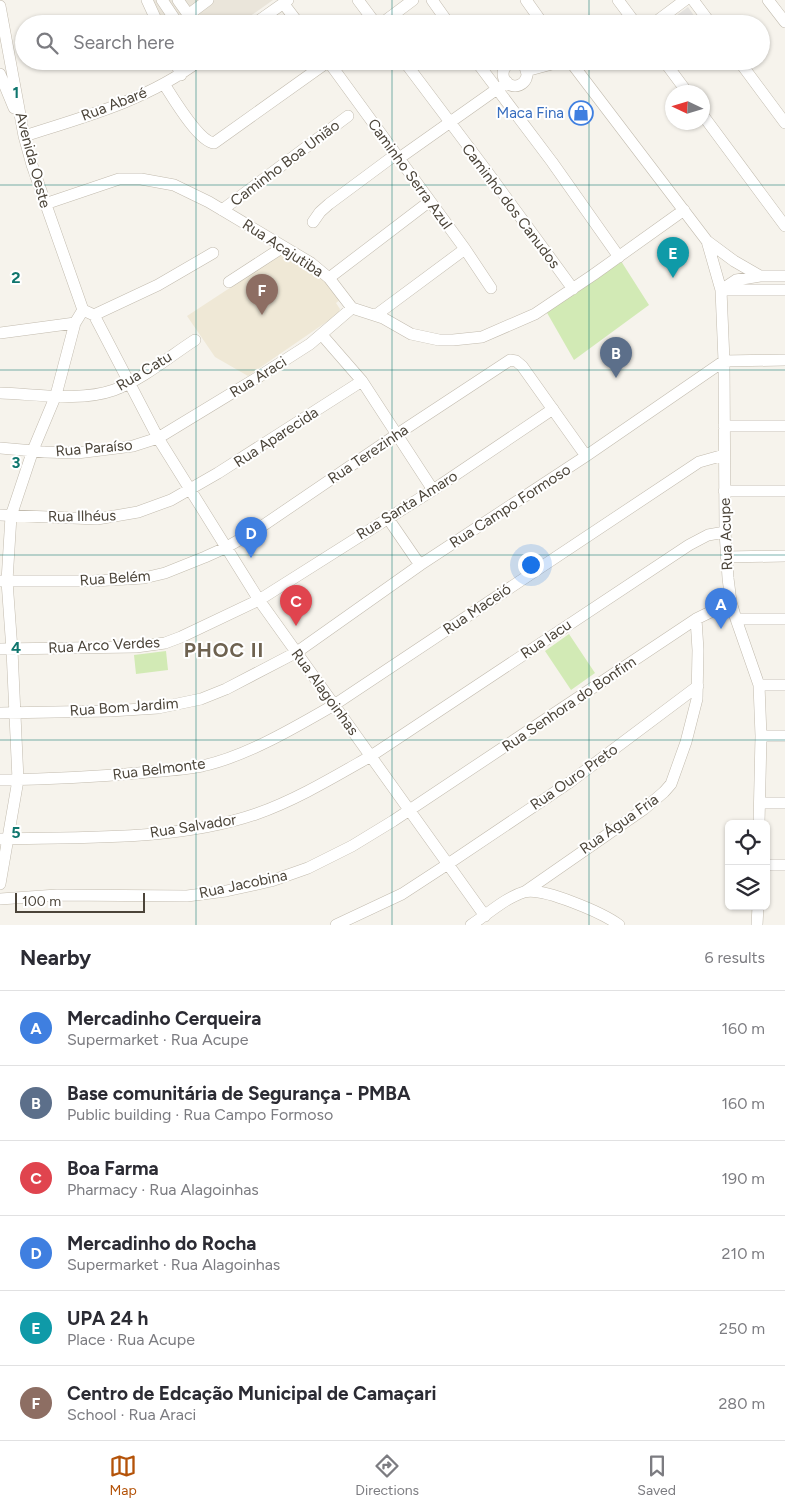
<!DOCTYPE html>
<meta charset="utf-8">
<style>
:root{--surface:#fff;--page:#f2f2f3;--text:#2b2b33;--muted:#7c7c81;--line:#e1e1e2;--accent:#b45309}
body{margin:0;font-family:Figtree,sans-serif;background:var(--page);color:var(--text)}
.controls{position:absolute;right:15px;bottom:15px;display:grid;overflow:hidden;border-radius:8px;box-shadow:0 1px 4px #0004}
.controls button{width:45px;height:45px;display:grid;place-items:center;padding:0;border:0;border-bottom:1px solid var(--line);background:var(--surface);color:var(--text);font:25px sans-serif}
.compass{position:absolute;left:665px;top:85px;width:45px;height:45px;border-radius:50%;background:var(--surface);box-shadow:0 1px 4px #0004;rotate:274deg}
.scale{position:absolute;left:15px;bottom:12px;width:130px;box-sizing:border-box;padding-left:5px;border:2px solid #4b4439;border-top:0;font-size:14px;line-height:18px;white-space:nowrap;color:#4b4439;-webkit-text-stroke:4px #fff;paint-order:stroke}
.you{position:absolute;left:530px;top:564px;width:18px;height:18px;margin:-12px;border:4px solid #fff;border-radius:50%;background:#1a73e8;box-shadow:0 0 0 8px #1a73e833}
.badge{display:grid;place-items:center;width:32px;height:32px;border-radius:50%;background:var(--accent);color:#fff;font-size:16px;font-weight:700}
.pin{position:absolute;translate:-50% -41px;filter:drop-shadow(0 1px 2px #0008)}
.pin::after{content:'';position:absolute;top:26px;width:18px;height:15px;background:inherit;clip-path:polygon(0 0,100% 0,50% 100%)}
.list{margin:0;padding:0;list-style:none}
h2{display:flex;justify-content:space-between;align-items:center;height:65px;margin:0;padding:0 20px;font-size:21px}
h2 small{font-size:16px;font-weight:400;color:var(--muted)}
.list li{display:grid;grid-template-columns:32px 1fr auto;gap:15px;align-items:center;box-sizing:border-box;height:75px;padding:0 20px;border-top:1px solid var(--line)}
.list b{display:block;font-size:19px;white-space:nowrap}
.list p{margin:0;font-size:16px;white-space:nowrap;color:var(--muted)}
.list em{font-size:16px;font-style:normal;color:var(--muted)}
.icon{flex:none;width:28px;height:28px;fill:none;stroke:currentColor;stroke-width:2;stroke-linecap:round;stroke-linejoin:round}
.map{position:relative;flex:none;width:785px;height:925px;overflow:hidden}
.search{position:absolute;background:var(--surface);box-shadow:0 1px 4px #0004;left:15px;right:15px;top:15px;height:55px;display:flex;align-items:center;gap:12px;box-sizing:border-box;padding:0 18px;border-radius:28px;color:var(--muted);font-size:19px}
.sheet{height:515px;background:var(--surface)}
nav{display:flex;justify-content:space-around;align-items:center;box-sizing:border-box;height:70px;border-top:1px solid var(--line);background:var(--surface);font-size:14px;color:var(--muted)}
nav a{display:grid;justify-items:center;gap:2px}
nav .on{color:var(--accent)}
.map>svg:first-child{display:block}
.residential{fill:#eae5da}
.education{fill:#efe8d6}
.green{fill:#d2eab5}
.parking{fill:#e5e3e0}
.lines{fill:none;stroke-linecap:round;stroke-linejoin:round}
.minor-casing{stroke:#c2bbae;stroke-width:12}
.minor{stroke:#fff;stroke-width:11}
.grid{fill:none;stroke:#0f766e;stroke-width:1;stroke-opacity:0.55}
.labels{text-anchor:middle;dominant-baseline:central;stroke-width:4;stroke-linejoin:round;paint-order:stroke}
.street-label{font-size:15px;fill:#4b4439;stroke:#fff}
.shop-label{font-size:15px;fill:#366cbe;stroke:#fff;text-anchor:end}
.district-label{font-size:20px;font-weight:bold;letter-spacing:1px;fill:#6e6250;stroke:#fff}
.grid-label{font-size:16px;text-anchor:middle;font-weight:bold;fill:#0f766e;stroke:#fff;stroke-width:4;stroke-linejoin:round;paint-order:stroke}
</style>
<div class="map">
<svg width="785" height="925" viewBox="0 0 785 925">
<rect width="100%" height="100%" fill="#f6f3ec"/>
<path class="residential" d="M152,0H273L239,24H163Z"/>
<path class="education" d="M283,253L314,270L327,280L341,299L336,303L340,309L338,314L248,376L215,357L187,316Z"/>
<path class="green" d="M621,261L649,305L574,360L546,311Z
M569,634L595,673L571,690L545,651Z
M166,651L168,670L136,674L134,655Z"/>
<path class="parking" d="M688,7L699,23L698,24H665Z"/>
<g class="lines">
<g class="minor-casing">
<path id="minor" d="M147,0L158,24
M162,0L178,24
M178,0L195,24
M358,0L376,24
M432,0L449,24
M526,0L543,24
M618,0L636,24
M693,0L711,24
M768,0L785,22
M283,3L299,24
M0,6L24,136L32,165L83,310
M188,15L208,0
M254,24L288,0
M381,24L413,0
M653,24L685,0
M175,61L181,75
M328,61L465,249L491,288
M404,61L486,170L573,289
M476,61L552,162L619,257
M570,61L707,241L734,261L760,276H785
M664,61L687,92
M739,61L785,123
M503 74a12 12 0 1 1 24 0a12 12 0 1 1-24 0Z
M526,71L563,61
M0,74L14,108
M164,84C173,98 199,142 214,143L329,61
M702,114L785,226
M24,136C84,117 148,100 199,61
M398,159L507,82
M45,204L119,179H141L174,185L209,202L311,263L329,278L352,308L383,318L411,334L439,340H453L482,337L535,314L593,275L684,210
M222,210L348,116
M313,222L320,212L329,204L395,155
M707,241L721,290L724,361L725,532L728,578L731,602L736,619L759,685L761,736L759,824
M329,278L430,201
M229,282L283,247
M721,290H785
M721,290L736,280L760,276
M83,310L94,315L158,438L259,600L485,916
M94,315L158,285L213,253
M376,315L465,249
M0,333L75,323
M322,335L362,381L433,490
M0,393C36,394 80,402 114,390C142,380 170,356 195,340
M724,426H785
M0,448L45,452L77,453L133,446L158,438L260,376L310,344L352,308
M724,491H785
M0,515L97,519L138,512L171,500L218,473L362,381
M387,517L420,565
M726,557L785,556
M0,581H93L144,578L165,573L205,557L225,548L255,531L396,435L510,360L516,361L522,366L586,456
M736,619H785
M0,649L136,647L165,643L181,637L259,600L433,490L553,409
M759,685H785
M0,713L110,711L158,708L201,699L226,689L297,652L420,565L586,456L724,361L785,360
M761,736H785
M0,780C46,779 92,777 138,773C159,771 181,770 202,766C247,756 294,728 334,705L699,462L724,455
M760,803H785
M0,839C82,837 178,841 256,814C296,800 334,777 371,756L689,545L708,535L725,532
M766,865H785
M0,884L18,780L12,650L7,581L11,516L33,450L56,395L75,323L83,310
M526,891L644,809L664,792L671,784L686,742L697,699L698,650L696,619
M0,899L57,895L187,896L226,891L271,881L308,868L352,846L393,821L696,619L731,602
M336,925L402,894L448,864L570,782L698,686
M471,925C488,914 505,898 524,892C543,887 603,913 619,925
M757,925L758,906"/>
</g>
<use href="#minor" class="minor"/>
</g>
<path class="grid" d="M196,0V24M392,0V24M589,0V24M196,61V925M392,61V925M589,61V925M0,185H785M0,370H785M0,555H785M0,740H785"/>
<defs>
<g id="shop-ring" transform="scale(1.25)"><circle r="9.5" fill="#fff" stroke="#3f7fe0" stroke-width="1.5"/><path d="M-5-2.5h2.3a2.7 3.5 0 0 1 5.4 0H5L5.5 6h-11ZM-1.5-2.5h3a1.5 2.3 0 0 0-3 0Z" fill="#3f7fe0"/></g>
</defs>
<g fill-rule="evenodd">
<use href="#shop-ring" x="581" y="113"/>
</g>
<g class="labels">
<g class="street-label">
<text transform="translate(114 104) rotate(-21)">Rua Abaré</text>
<text transform="translate(33 160) rotate(75)">Avenida Oeste</text>
<text transform="translate(285 163) rotate(-37)">Caminho Boa União</text>
<text transform="translate(410 174) rotate(54)">Caminho Serra Azul</text>
<text transform="translate(511 206) rotate(53)">Caminho dos Canudos</text>
<text transform="translate(283 248) rotate(33)">Rua Acajutiba</text>
<text transform="translate(144 371) rotate(-31)">Rua Catu</text>
<text transform="translate(258 377) rotate(-32)">Rua Araci</text>
<text transform="translate(276 437) rotate(-33)">Rua Aparecida</text>
<text transform="translate(94 448) rotate(-5)">Rua Paraíso</text>
<text transform="translate(368 454) rotate(-34)">Rua Terezinha</text>
<text transform="translate(407 505) rotate(-32)">Rua Santa Amaro</text>
<text transform="translate(510 506) rotate(-33)">Rua Campo Formoso</text>
<text transform="translate(82 516) rotate(-1)">Rua Ilhéus</text>
<text transform="translate(726 534) rotate(-92)">Rua Acupe</text>
<text transform="translate(115 578) rotate(-4)">Rua Belém</text>
<text transform="translate(477 609) rotate(-34)">Rua Maceió</text>
<text transform="translate(546 639) rotate(-34)">Rua Iacu</text>
<text transform="translate(104 645) rotate(-3)">Rua Arco Verdes</text>
<text transform="translate(325 692) rotate(54)">Rua Alagoinhas</text>
<text transform="translate(569 704) rotate(-34)">Rua Senhora do Bonfim</text>
<text transform="translate(124 707) rotate(-4)">Rua Bom Jardim</text>
<text transform="translate(159 769) rotate(-7)">Rua Belmonte</text>
<text transform="translate(574 777) rotate(-35)">Rua Ouro Preto</text>
<text transform="translate(619 824) rotate(-35)">Rua Água Fria</text>
<text transform="translate(193 826) rotate(-9)">Rua Salvador</text>
<text transform="translate(243 884) rotate(-12)">Rua Jacobina</text>
</g>
<g class="shop-label">
<text x="564" y="113">Maca Fina</text>
</g>
<g class="district-label">
<text x="224" y="650">PHOC II</text>
</g>
</g>
<g class="grid-label">
<text x="16" y="98">1</text>
<text x="16" y="283">2</text>
<text x="16" y="468">3</text>
<text x="16" y="653">4</text>
<text x="16" y="838">5</text>
</g>
</svg>
<div class="controls">
<button><svg class="icon" aria-label="locate" viewBox="0 0 24 24"><circle cx="12" cy="12" r="6"/><path d="M12 2v4M12 18v4M2 12h4M18 12h4"/></svg></button>
<button><svg class="icon" aria-label="layers" viewBox="0 0 24 24"><path d="M12 4l9 5-9 5-9-5zM3 14l9 5 9-5"/></svg></button>
</div>
<svg class="compass" viewBox="-18 -18 36 36"><path d="M0-13l5 13h-10z" fill="#e53935"/><path d="M0 13l5-13h-10z" fill="#7c7c81"/></svg>
<div class="scale">100 m</div>
<div class="you"></div>
<div class="pin badge" style="left:721px;top:629px;background:#3f7fe0">A</div>
<div class="pin badge" style="left:616px;top:378px;background:#5c6f8a">B</div>
<div class="pin badge" style="left:296px;top:626px;background:#e0444e">C</div>
<div class="pin badge" style="left:251px;top:558px;background:#3f7fe0">D</div>
<div class="pin badge" style="left:673px;top:278px;background:#0f9aa8">E</div>
<div class="pin badge" style="left:262px;top:315px;background:#8d6e63">F</div>
<div class="search"><svg class="icon" aria-label="search" viewBox="0 0 24 24"><circle cx="10" cy="10" r="6"/><path d="M15 15l6 6"/></svg>Search here</div>
</div>
<section class="sheet">
<h2>Nearby<small>6 results</small></h2>
<ul class="list">
<li><span class="badge" style="background:#3f7fe0">A</span><div><b>Mercadinho Cerqueira</b><p>Supermarket · Rua Acupe</p></div><em>160 m</em></li>
<li><span class="badge" style="background:#5c6f8a">B</span><div><b>Base comunitária de Segurança - PMBA</b><p>Public building · Rua Campo Formoso</p></div><em>160 m</em></li>
<li><span class="badge" style="background:#e0444e">C</span><div><b>Boa Farma</b><p>Pharmacy · Rua Alagoinhas</p></div><em>190 m</em></li>
<li><span class="badge" style="background:#3f7fe0">D</span><div><b>Mercadinho do Rocha</b><p>Supermarket · Rua Alagoinhas</p></div><em>210 m</em></li>
<li><span class="badge" style="background:#0f9aa8">E</span><div><b>UPA 24 h</b><p>Place · Rua Acupe</p></div><em>250 m</em></li>
<li><span class="badge" style="background:#8d6e63">F</span><div><b>Centro de Edcação Municipal de Camaçari</b><p>School · Rua Araci</p></div><em>280 m</em></li>
</ul>
</section>
<nav>
<a class="on"><svg class="icon" aria-label="map" viewBox="0 0 24 24"><path d="M3 6l6-2 6 2 6-2v14l-6 2-6-2-6 2zM9 4v14M15 6v14"/></svg>Map</a>
<a><svg class="icon" aria-label="directions" viewBox="0 0 24 24"><path d="M12 3l9 9-9 9-9-9zM9 14v-3h6M13 9l2 2-2 2"/></svg>Directions</a>
<a><svg class="icon" aria-label="saved" viewBox="0 0 24 24"><path d="M7 4h10v16l-5-4-5 4z"/></svg>Saved</a>
</nav>
